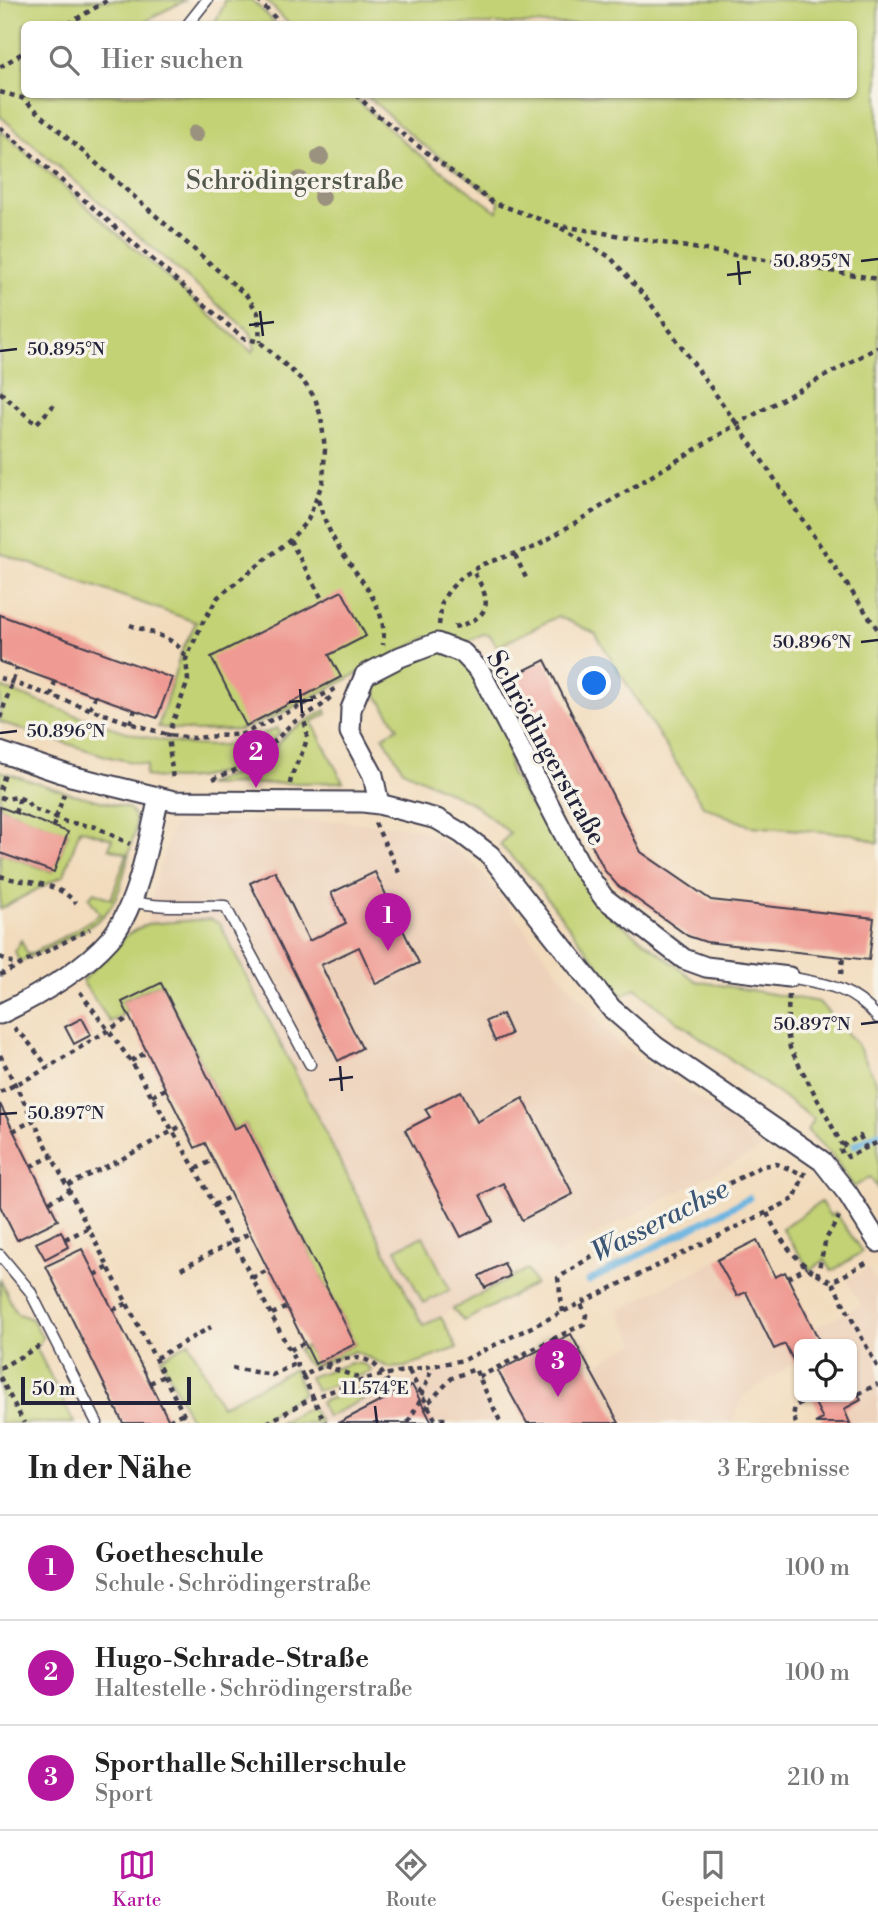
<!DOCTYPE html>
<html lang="de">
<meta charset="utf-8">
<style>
:root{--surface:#fff;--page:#f6f6f6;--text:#222;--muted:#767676;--line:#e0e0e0;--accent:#b5179e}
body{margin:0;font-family:"Libre Bodoni",serif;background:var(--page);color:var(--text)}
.controls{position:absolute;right:21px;bottom:21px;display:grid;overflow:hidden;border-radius:10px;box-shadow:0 2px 5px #0004}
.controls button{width:63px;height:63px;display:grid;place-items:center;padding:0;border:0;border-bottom:2px solid var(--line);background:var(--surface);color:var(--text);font:35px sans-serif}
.scale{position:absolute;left:21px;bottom:18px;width:170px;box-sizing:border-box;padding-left:7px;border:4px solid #22223b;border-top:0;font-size:19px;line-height:24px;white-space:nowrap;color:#22223b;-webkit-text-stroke:5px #f7f3e8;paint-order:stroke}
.you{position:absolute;left:595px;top:684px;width:24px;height:24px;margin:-18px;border:5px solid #fff;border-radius:50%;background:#1a73e8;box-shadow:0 0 0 10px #1a73e833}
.badge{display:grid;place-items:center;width:46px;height:46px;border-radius:50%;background:var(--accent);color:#fff;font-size:23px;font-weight:700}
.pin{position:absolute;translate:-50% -58px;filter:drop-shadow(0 2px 4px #0008)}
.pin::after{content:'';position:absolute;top:37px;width:24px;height:21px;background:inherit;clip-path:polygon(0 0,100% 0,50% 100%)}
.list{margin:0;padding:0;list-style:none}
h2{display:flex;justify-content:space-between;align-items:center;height:91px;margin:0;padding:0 28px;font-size:30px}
h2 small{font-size:23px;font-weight:400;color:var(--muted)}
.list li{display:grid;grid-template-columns:46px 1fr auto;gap:21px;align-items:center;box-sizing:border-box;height:105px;padding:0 28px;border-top:2px solid var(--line)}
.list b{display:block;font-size:26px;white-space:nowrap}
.list p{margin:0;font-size:23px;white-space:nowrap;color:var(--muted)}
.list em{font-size:23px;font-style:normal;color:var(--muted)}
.icon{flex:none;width:38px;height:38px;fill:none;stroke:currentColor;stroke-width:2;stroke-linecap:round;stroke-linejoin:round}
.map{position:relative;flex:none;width:878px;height:1423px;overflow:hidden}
.search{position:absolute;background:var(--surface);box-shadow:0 2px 5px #0004;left:21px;right:21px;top:21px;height:77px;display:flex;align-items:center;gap:18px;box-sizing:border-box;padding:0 24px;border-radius:10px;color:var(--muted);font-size:26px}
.sheet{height:406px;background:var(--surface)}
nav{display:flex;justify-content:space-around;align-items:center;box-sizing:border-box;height:98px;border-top:2px solid var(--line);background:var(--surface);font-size:19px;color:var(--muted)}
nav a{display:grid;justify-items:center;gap:4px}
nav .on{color:var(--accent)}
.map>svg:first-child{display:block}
.built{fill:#edd1ba}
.green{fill:#c3d275;stroke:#727a58;stroke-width:2}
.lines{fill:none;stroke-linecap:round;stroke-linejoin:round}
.stream{stroke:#68b3e0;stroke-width:7}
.building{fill:#ef9b93}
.service-casing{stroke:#413e4e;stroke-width:13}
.minor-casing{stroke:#413e4e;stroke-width:23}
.path{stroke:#413e4e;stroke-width:4.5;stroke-dasharray:5 5;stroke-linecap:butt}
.service{stroke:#fff;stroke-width:10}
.minor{stroke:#fff;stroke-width:19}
.path-bridge{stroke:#413e4e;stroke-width:4.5;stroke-dasharray:5 5;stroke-linecap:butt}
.tree{fill:#9a927e}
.ticks{fill:none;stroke:#22223b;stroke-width:2.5}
.labels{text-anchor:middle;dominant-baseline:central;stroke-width:7;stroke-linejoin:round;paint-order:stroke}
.park-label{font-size:26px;fill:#52574c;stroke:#f7f3e8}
.street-label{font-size:26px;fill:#22223b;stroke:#f7f3e8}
.water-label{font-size:28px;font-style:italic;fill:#3a5575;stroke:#f7f3e8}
.ticks-label{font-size:18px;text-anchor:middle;fill:#22223b;stroke:#f7f3e8;stroke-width:7;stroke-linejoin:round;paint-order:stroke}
</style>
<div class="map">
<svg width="878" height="1423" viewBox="0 0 878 1423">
<rect width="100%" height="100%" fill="#f7f3e8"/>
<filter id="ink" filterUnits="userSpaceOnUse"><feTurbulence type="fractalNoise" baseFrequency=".0143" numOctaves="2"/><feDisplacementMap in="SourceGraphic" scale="14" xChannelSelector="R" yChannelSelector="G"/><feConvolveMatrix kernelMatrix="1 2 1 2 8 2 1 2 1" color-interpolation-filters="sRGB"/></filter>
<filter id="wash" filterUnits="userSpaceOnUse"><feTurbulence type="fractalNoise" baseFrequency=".00686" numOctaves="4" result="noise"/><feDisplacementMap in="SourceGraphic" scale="28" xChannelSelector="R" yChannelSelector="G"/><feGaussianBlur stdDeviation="1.57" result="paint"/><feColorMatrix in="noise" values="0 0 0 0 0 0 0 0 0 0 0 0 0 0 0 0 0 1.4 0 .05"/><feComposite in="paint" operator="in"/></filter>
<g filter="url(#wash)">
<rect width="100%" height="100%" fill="#f2dbbc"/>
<path class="built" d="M187,821H338L376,824L414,828L437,838L459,852L479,869L563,978L621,1047L744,1128L765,1147L554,1256L546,1244L510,1263L515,1274L423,1326L311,1106L211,919L147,924L153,891L171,829L178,823Z
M757,1240L775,1277L785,1272L814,1329L860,1305L847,1280L868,1268L878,1285V1423H850L844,1409L861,1400L852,1381V1344H799V1360L744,1395L732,1423H619L589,1368L636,1343L618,1310Z
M455,1363L464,1380L472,1376L479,1384L498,1423H278L320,1402L364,1386L426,1375Z"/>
<path class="green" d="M0,0H186L152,17L143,24H24V94L351,95L412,149L498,212L499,200L418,141L366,95L854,94V24H289L266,0H878V843L853,834L750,826L703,806L595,633L558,616L497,647L490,635L483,634L464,643L428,637L272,718L239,730L194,731L158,727L181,653L196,622L0,553V130L252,352L255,349L251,333L0,116Z
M224,0H252L276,24H214L224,5Z
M427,650L457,654L470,667L508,738L510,772L533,810L541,806L606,912L696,981L819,1002L857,1044L878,1085V1189L870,1177L854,1187L832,1155L807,1130L814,1119L659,1008L636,988L622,996L531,877L500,845L510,833L472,803L403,770L383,736L398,728L373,689L391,666Z
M0,687C65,710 174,760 242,742C254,738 266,733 277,728L280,732C248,773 195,785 145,776L147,765L109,757L0,722Z
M326,710L327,714L312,722L343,782L205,785L243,771L273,749L288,732Z
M0,771L69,793L128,808C136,814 136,822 135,832C126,857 124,893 105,914C88,932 42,950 19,962L15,951L21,940L28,955L67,935L100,914L89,898L94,892L111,899L127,854L109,848L112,839L80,829L64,875L0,909V853L53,872L68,833L0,807Z
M211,919L220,924L418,1316L424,1325L441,1317L457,1348L405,1367L390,1368L355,1351L313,1367L304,1361L298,1350L306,1346L316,1364L355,1344L245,1124L234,1129L161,983L122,1001L127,1012L110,1022L82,981L128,934L147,924Z
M821,1202L830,1216L836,1213L862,1252L832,1271L825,1260L810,1270L782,1228Z
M423,1236L450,1290L423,1303L396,1249Z
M527,1269L535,1284L464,1321L453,1309Z
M0,1279L16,1313L32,1319L43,1338L36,1347L74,1423H0Z
M189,1342L221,1406L294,1369L303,1391L302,1394L256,1423H192L161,1358Z
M351,1363L363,1364L371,1369L370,1372L316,1391L309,1377Z
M372,1384H378L382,1390L327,1417L320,1402Z
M311,1407L321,1423H278Z"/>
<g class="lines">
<path class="stream" d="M865,1140L878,1133
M855,1145L862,1142
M589,1281L749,1198"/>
</g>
<g id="blocks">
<path class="building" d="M342,591L366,636L329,655L341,677L246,726L211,657Z
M0,615L172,678L157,718L0,662Z
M545,660L641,852L711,900L874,918L869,960L706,942L688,936L617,885L605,871L507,679Z
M0,807L68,832L54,872L0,853Z
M275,871L309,941L346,923L331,893L375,872L419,963L376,984L359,947L321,965L362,1048L338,1061L250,883Z
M161,983L234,1129L245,1124L355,1344L315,1364L205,1143L195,1148L122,1002Z
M502,1014L511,1034L495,1041L486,1021Z
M82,1018L91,1035L74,1044L65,1027Z
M461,1091L477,1122L523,1098L573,1194L522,1220L503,1183L480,1195L493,1221L461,1237L405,1130L430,1117L425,1109Z
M0,1104L58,1220L17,1240L0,1206Z
M61,1231L68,1247L45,1259L36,1243Z
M757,1240L775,1277L785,1272L821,1344H799V1372L785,1344L774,1349L746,1292L737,1296L717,1260Z
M82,1249L150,1383L170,1423H123L46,1266Z
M504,1263L510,1276L485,1288L479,1276Z
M571,1334L589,1368L619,1423H527L498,1371Z
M852,1381L861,1400L844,1409L850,1423H815L823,1419L812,1397H852Z
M412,1385L432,1423H338L385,1399Z"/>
</g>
</g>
<g filter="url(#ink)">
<use href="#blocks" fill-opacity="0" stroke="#413e4e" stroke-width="2"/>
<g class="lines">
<g class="service-casing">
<path id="service" d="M188,24L207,0
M131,901C162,909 193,905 225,906L310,1064
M789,977C826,984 852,987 878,1018
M0,1255L30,1291L97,1423"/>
</g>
<g class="minor-casing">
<path id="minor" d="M0,752L71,776L174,801L363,802L379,804L437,819L461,833L490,855L611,1008L655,1046L822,1161L848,1194L878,1242
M379,804L373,775L350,732L351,709L365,675L400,657L437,643L463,653L480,671L579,863L604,898L684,959L706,967L789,977
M0,1014C38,996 82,971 110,939C139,905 148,840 159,798"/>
</g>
<path class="path" d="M258,0L281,24
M68,24L108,0
M0,67L24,52
M0,92L22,98L247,296L258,313L260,342
M356,94L376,114L492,202L556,225L878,279
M0,127L243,338L260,342L303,381L315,398L321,417L325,449L323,481L308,520L290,540L218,597L202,624L186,659L188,681L168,735L173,780
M561,228L610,257L648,300L737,424L878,630
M0,392L36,424L54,405
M318,500C323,516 329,532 338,546C357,577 389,607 383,645
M290,540L323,601
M515,555L526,578
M130,625C150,633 178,637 186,658
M439,625L442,601L449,590L463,576L483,564L535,547L737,424L878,347
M454,627C492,618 493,601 472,570
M0,678L130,723L168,735L193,738L243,734L339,687
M51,696L55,681
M90,709L95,696
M0,718L17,668
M130,723L135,710
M213,779L243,767L260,757L291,724L321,706L333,695
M290,784C293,760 317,742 302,718
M0,790L5,774
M0,797L6,799L17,797L27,801L31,808L66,822L96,827L130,844
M15,813L20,798
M375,823L400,875
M53,827L64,794
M0,876C28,885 54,879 76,903
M0,957L13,963
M841,974L843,957
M0,975L90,929
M80,992L131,1061L196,1170L303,1376C310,1372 316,1370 323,1366C362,1350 377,1357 394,1394
M789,995L787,1031L790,1048L842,1145
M14,1028L25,1038L48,1067
M0,1055L188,1423
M131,1061L147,1052
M0,1092L35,1075L130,1017
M152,1096L165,1089
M13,1131L34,1120
M842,1146L860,1136L866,1148
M839,1152L844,1150L848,1157L878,1142
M31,1166L53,1156
M196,1169L213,1160
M68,1185L120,1160L183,1125
M49,1202L71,1191
M214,1205L231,1196
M767,1213C780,1242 802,1270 832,1282
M65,1239L89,1228
M866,1263L832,1282L878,1368
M181,1269L250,1233
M95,1275L109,1267
M817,1276L826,1239L839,1217
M252,1278L268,1270
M788,1278L807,1267
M113,1310L128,1303
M563,1312L558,1278L592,1256L762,1166L777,1164L800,1173
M272,1314L287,1307
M553,1339L584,1324L586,1315L581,1304
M290,1350L304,1343
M156,1358L211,1327
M325,1366L363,1379
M0,1368L38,1347L40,1351
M232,1368L272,1375L297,1363
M409,1371L435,1419H447
M303,1376L325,1423
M0,1377L24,1423
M479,1377L553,1339L555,1342
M150,1383L164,1376
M858,1394L878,1384
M429,1402L452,1378L475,1369L501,1423
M169,1421L183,1413
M408,1422L420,1401L432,1367
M267,1423L312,1398L372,1377L464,1360L794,1199L805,1172
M796,1423L793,1417L795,1406L812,1397"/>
<use href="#service" class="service"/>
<use href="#minor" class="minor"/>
<path class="path-bridge" d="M425,1409L429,1402"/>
</g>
<g class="tree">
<circle cx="195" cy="134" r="9"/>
<circle cx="320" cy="157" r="9"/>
<circle cx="300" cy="180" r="9"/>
<circle cx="322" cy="197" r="9"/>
</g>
</g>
<path class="ticks" d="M738,261L740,285M861,261L878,259M727,275L751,272M260,311L263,336M249,325L274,322M0,351L17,349M861,642L878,640M300,689L302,713M289,702L313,700M0,733L17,731M861,1024L878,1022M340,1066L342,1091M329,1080L353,1077M0,1114L17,1113M375,1406L377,1423"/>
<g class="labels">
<g class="park-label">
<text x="295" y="181">Schrödingerstraße</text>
</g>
<g class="street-label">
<text transform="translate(546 748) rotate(61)">Schrödingerstraße</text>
</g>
<g class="water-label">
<text transform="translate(660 1221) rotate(-27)">Wasserachse</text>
</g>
</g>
<g class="ticks-label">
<text x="812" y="267">50.895°N</text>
<text x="66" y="355">50.895°N</text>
<text x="812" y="648">50.896°N</text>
<text x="66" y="737">50.896°N</text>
<text x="812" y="1030">50.897°N</text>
<text x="66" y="1119">50.897°N</text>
<text x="375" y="1394">11.574°E</text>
</g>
</svg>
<div class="controls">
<button><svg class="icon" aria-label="locate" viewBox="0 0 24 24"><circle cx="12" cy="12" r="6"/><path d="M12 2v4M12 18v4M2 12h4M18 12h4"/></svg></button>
</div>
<div class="scale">50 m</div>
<div class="you"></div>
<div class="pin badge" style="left:388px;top:951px">1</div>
<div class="pin badge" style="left:256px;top:788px">2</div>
<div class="pin badge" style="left:558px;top:1397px">3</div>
<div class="search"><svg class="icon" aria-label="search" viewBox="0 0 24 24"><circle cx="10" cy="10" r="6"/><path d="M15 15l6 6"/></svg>Hier suchen</div>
</div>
<section class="sheet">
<h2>In der Nähe<small>3 Ergebnisse</small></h2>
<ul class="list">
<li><span class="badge">1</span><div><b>Goetheschule</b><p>Schule · Schrödingerstraße</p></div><em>100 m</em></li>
<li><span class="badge">2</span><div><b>Hugo-Schrade-Straße</b><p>Haltestelle · Schrödingerstraße</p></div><em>100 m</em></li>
<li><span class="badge">3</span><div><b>Sporthalle Schillerschule</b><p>Sport</p></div><em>210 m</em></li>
</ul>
</section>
<nav>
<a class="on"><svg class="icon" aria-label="map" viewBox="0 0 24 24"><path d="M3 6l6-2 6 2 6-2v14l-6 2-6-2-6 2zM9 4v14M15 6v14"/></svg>Karte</a>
<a><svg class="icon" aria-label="directions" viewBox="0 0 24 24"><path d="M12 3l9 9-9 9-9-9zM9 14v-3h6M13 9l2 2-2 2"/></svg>Route</a>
<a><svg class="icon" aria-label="saved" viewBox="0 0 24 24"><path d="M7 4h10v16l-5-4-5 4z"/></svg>Gespeichert</a>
</nav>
